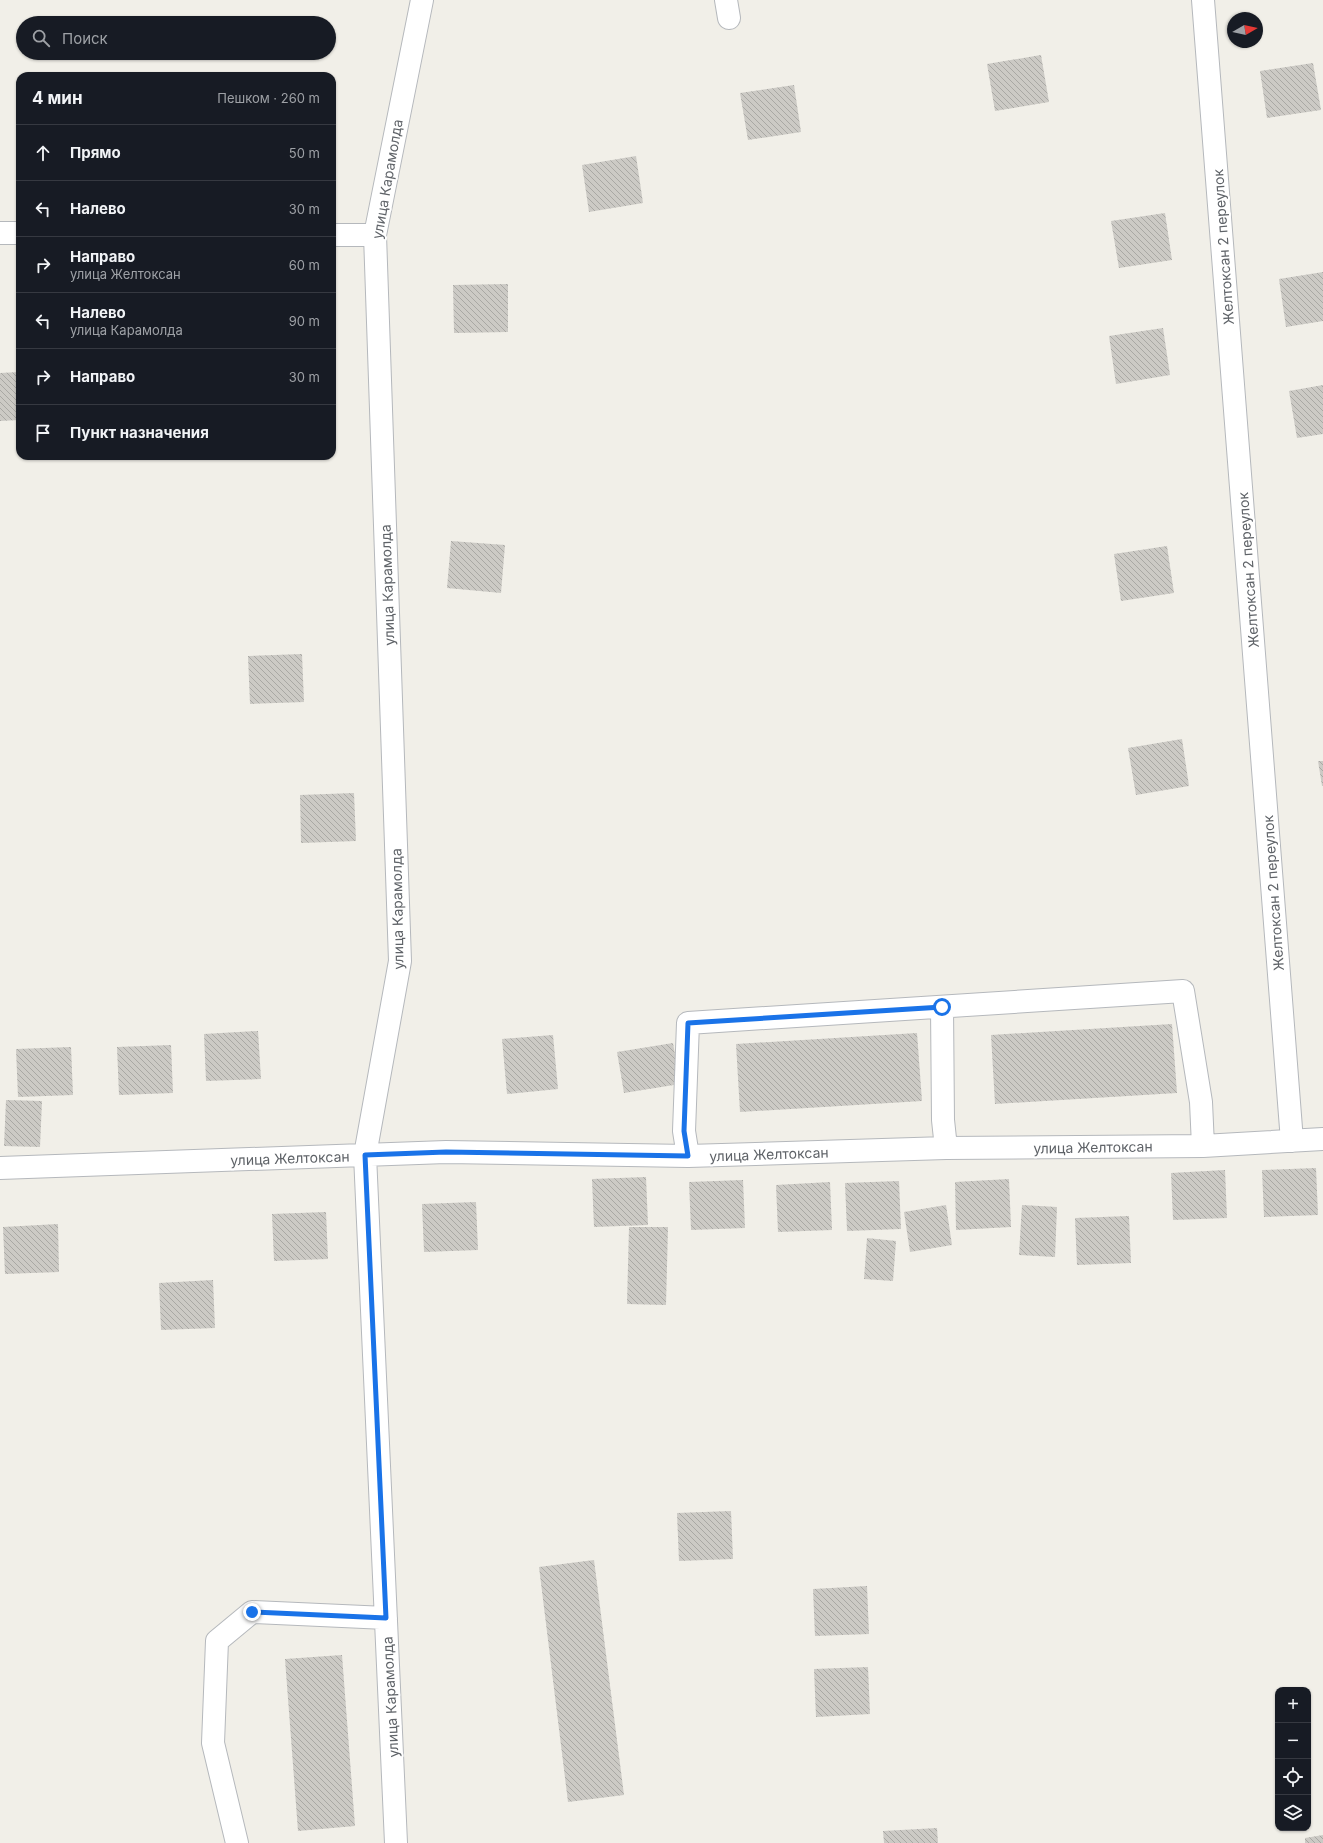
<!DOCTYPE html>
<html lang="ru">
<meta charset="utf-8">
<style>
:root{--surface:#171b24;--page:#242831;--text:#f1f3f6;--muted:#9ea1a6;--line:#363941}
body{margin:0;font-family:Inter,sans-serif;background:var(--page);color:var(--text)}
.controls{position:absolute;right:12px;bottom:12px;display:grid;overflow:hidden;border-radius:8px;box-shadow:0 1px 3px #0004}
.controls button{width:36px;height:36px;display:grid;place-items:center;padding:0;border:0;border-bottom:1px solid var(--line);background:var(--surface);color:var(--text);font:20px sans-serif}
.compass{position:absolute;left:1227px;top:12px;width:36px;height:36px;border-radius:50%;background:var(--surface);box-shadow:0 1px 3px #0004;rotate:81deg}
.stop{position:absolute;width:12px;height:12px;margin:-9px;border:3px solid #1a73e8;border-radius:50%;background:#fff}
.stop.end{background:#1a73e8;border-color:#fff;box-shadow:0 1px 4px #0008}
.list{margin:0;padding:0;list-style:none}
h2{display:flex;justify-content:space-between;align-items:center;height:52px;margin:0;padding:0 16px;font-size:17px}
h2 small{font-size:13px;font-weight:400;color:var(--muted)}
.list li{display:grid;grid-template-columns:26px 1fr auto;gap:12px;align-items:center;box-sizing:border-box;height:56px;padding:0 16px;border-top:1px solid var(--line)}
.list b{display:block;font-size:15px;white-space:nowrap}
.list p{margin:0;font-size:13px;white-space:nowrap;color:var(--muted)}
.list em{font-size:13px;font-style:normal;color:var(--muted)}
.icon{flex:none;width:22px;height:22px;fill:none;stroke:currentColor;stroke-width:2;stroke-linecap:round;stroke-linejoin:round}
.map{position:relative;flex:none;width:1323px;height:1843px;overflow:hidden}
.search{position:absolute;background:var(--surface);box-shadow:0 1px 3px #0004;left:16px;top:16px;width:320px;height:44px;display:flex;align-items:center;gap:10px;box-sizing:border-box;padding:0 14px;border-radius:22px;color:var(--muted);font-size:15px}
.panel{position:absolute;background:var(--surface);box-shadow:0 1px 3px #0004;left:16px;top:72px;width:320px;height:388px;border-radius:12px}
.map>svg:first-child{display:block}
.building{fill:url(#building-back-hatch)}
.lines{fill:none;stroke-linecap:round;stroke-linejoin:round}
.minor-casing{stroke:#b5b8bc;stroke-width:24}
.minor{stroke:#fff;stroke-width:22}
.route{stroke:#1a73e8;stroke-width:5}
.labels{text-anchor:middle;dominant-baseline:central;stroke-width:4;stroke-linejoin:round;paint-order:stroke}
.street-label{font-size:14px;fill:#5f6368;stroke:#fff}
</style>
<div class="map">
<svg width="1323" height="1843" viewBox="0 0 1323 1843">
<defs>
<pattern id="building-back-hatch" width="6" height="6" patternUnits="userSpaceOnUse"><rect width="6" height="6" fill="#cccac5"/><path d="M-1 5l2 2M0 0l6 6M5-1l2 2" fill="none" stroke="#a9a8a4"/></pattern>
</defs>
<rect width="100%" height="100%" fill="#f1efe8"/>
<path class="building" d="M1041,55L1049,102L995,111L987,64Z
M1313,63L1321,110L1267,118L1260,71Z
M794,85L801,132L748,140L740,93Z
M636,156L643,203L589,212L582,165Z
M1165,213L1172,260L1119,268L1111,221Z
M1323,272V321L1286,327L1279,279Z
M508,284V332L454,333L453,285Z
M1163,328L1170,375L1116,384L1109,336Z
M19,372L20,420L0,421V373Z
M1323,385V434L1297,438L1289,391Z
M451,541L505,545L501,593L447,588Z
M1167,546L1174,593L1121,601L1114,554Z
M302,654L304,702L250,704L248,656Z
M1182,739L1189,786L1136,795L1128,748Z
M1318,761H1323V786H1322Z
M354,793L356,841L301,843L300,795Z
M1172,1024L1177,1093L995,1104L991,1035Z
M258,1031L261,1079L206,1081L204,1034Z
M917,1033L922,1101L740,1112L736,1044Z
M553,1035L558,1089L507,1094L502,1039Z
M673,1043L680,1084L624,1093L617,1052Z
M171,1045L173,1093L119,1095L117,1047Z
M71,1047L73,1095L18,1097L16,1049Z
M6,1100L42,1101L40,1147L4,1146Z
M1316,1168L1318,1215L1264,1217L1262,1170Z
M1225,1170L1227,1218L1173,1220L1171,1173Z
M646,1177L648,1225L594,1227L592,1179Z
M1009,1179L1011,1227L956,1230L955,1182Z
M743,1180L745,1228L691,1230L689,1182Z
M899,1181L901,1229L847,1231L845,1183Z
M830,1182L832,1230L778,1232L776,1185Z
M476,1202L478,1250L424,1252L422,1204Z
M946,1205L952,1245L910,1252L904,1212Z
M1022,1205L1057,1207L1055,1257L1019,1255Z
M326,1212L328,1259L274,1261L272,1214Z
M1129,1216L1131,1263L1077,1265L1075,1218Z
M58,1224L59,1272L5,1274L3,1227Z
M629,1227H668L666,1305L627,1304Z
M867,1238L896,1241L893,1281L864,1279Z
M213,1280L215,1328L161,1330L159,1283Z
M731,1511L733,1559L679,1561L677,1513Z
M594,1560L624,1795L568,1802L539,1567Z
M867,1586L869,1634L815,1636L813,1589Z
M342,1655L355,1826L298,1831L285,1659Z
M868,1667L870,1714L816,1717L814,1669Z
M937,1828L938,1843H884L883,1831Z
M1323,1835V1843H1305V1838Z"/>
<g class="lines">
<g class="minor-casing">
<path id="minor" d="M726,0L729,18
M1203,0L1292,1141
M0,233H20
M332,235H375
M942,1007L943,1120L946,1148
M688,1156L684,1131L688,1023L1183,991L1201,1102L1203,1146
M0,1168L446,1152L688,1156L946,1148L1203,1146L1323,1139
M237,1843L213,1743L217,1641L252,1612L386,1618
M396,1843L365,1155L400,961L375,235L422,0"/>
</g>
<use href="#minor" class="minor"/>
</g>
<g class="lines">
<path class="route" d="M252,1612L386,1618L365,1155L446,1152L688,1156L684,1131L688,1023L942,1007"/>
</g>
<g class="labels">
<g class="street-label">
<text transform="translate(387 179) rotate(-80)">улица Карамолда</text>
<text transform="translate(1223 247) rotate(-94)">Желтоксан 2 переулок</text>
<text transform="translate(1248 570) rotate(-94)">Желтоксан 2 переулок</text>
<text transform="translate(387 585) rotate(-92)">улица Карамолда</text>
<text transform="translate(1273 893) rotate(-94)">Желтоксан 2 переулок</text>
<text transform="translate(397 909) rotate(-91)">улица Карамолда</text>
<text transform="translate(1093 1147) rotate(-1)">улица Желтоксан</text>
<text transform="translate(769 1154) rotate(-2)">улица Желтоксан</text>
<text transform="translate(290 1158) rotate(-2)">улица Желтоксан</text>
<text transform="translate(390 1697) rotate(-93)">улица Карамолда</text>
</g>
</g>
</svg>
<div class="controls">
<button>+</button>
<button>−</button>
<button><svg class="icon" aria-label="locate" viewBox="0 0 24 24"><circle cx="12" cy="12" r="6"/><path d="M12 2v4M12 18v4M2 12h4M18 12h4"/></svg></button>
<button><svg class="icon" aria-label="layers" viewBox="0 0 24 24"><path d="M12 4l9 5-9 5-9-5zM3 14l9 5 9-5"/></svg></button>
</div>
<svg class="compass" viewBox="-18 -18 36 36"><path d="M0-13l5 13h-10z" fill="#e53935"/><path d="M0 13l5-13h-10z" fill="#9ea1a6"/></svg>
<div class="stop" style="left:942px;top:1007px"></div>
<div class="stop end" style="left:252px;top:1612px"></div>
<div class="search"><svg class="icon" aria-label="search" viewBox="0 0 24 24"><circle cx="10" cy="10" r="6"/><path d="M15 15l6 6"/></svg>Поиск</div>
<section class="panel">
<h2>4 мин<small>Пешком · 260 m</small></h2>
<ul class="list">
<li><svg class="icon" aria-label="ahead" viewBox="0 0 24 24"><path d="M12 20V5M6 11l6-6 6 6"/></svg><div><b>Прямо</b></div><em>50 m</em></li>
<li><svg class="icon" aria-label="left" viewBox="0 0 24 24"><path d="M17 20v-9H6M10 6l-5 5 5 5"/></svg><div><b>Налево</b></div><em>30 m</em></li>
<li><svg class="icon" aria-label="right" viewBox="0 0 24 24"><path d="M7 20v-9h11M14 6l5 5-5 5"/></svg><div><b>Направо</b><p>улица Желтоксан</p></div><em>60 m</em></li>
<li><svg class="icon" aria-label="left" viewBox="0 0 24 24"><path d="M17 20v-9H6M10 6l-5 5 5 5"/></svg><div><b>Налево</b><p>улица Карамолда</p></div><em>90 m</em></li>
<li><svg class="icon" aria-label="right" viewBox="0 0 24 24"><path d="M7 20v-9h11M14 6l5 5-5 5"/></svg><div><b>Направо</b></div><em>30 m</em></li>
<li><svg class="icon" aria-label="arrive" viewBox="0 0 24 24"><path d="M6 21V4h12l-3 4 3 4H6"/></svg><div><b>Пункт назначения</b></div></li>
</ul>
</section>
</div>
